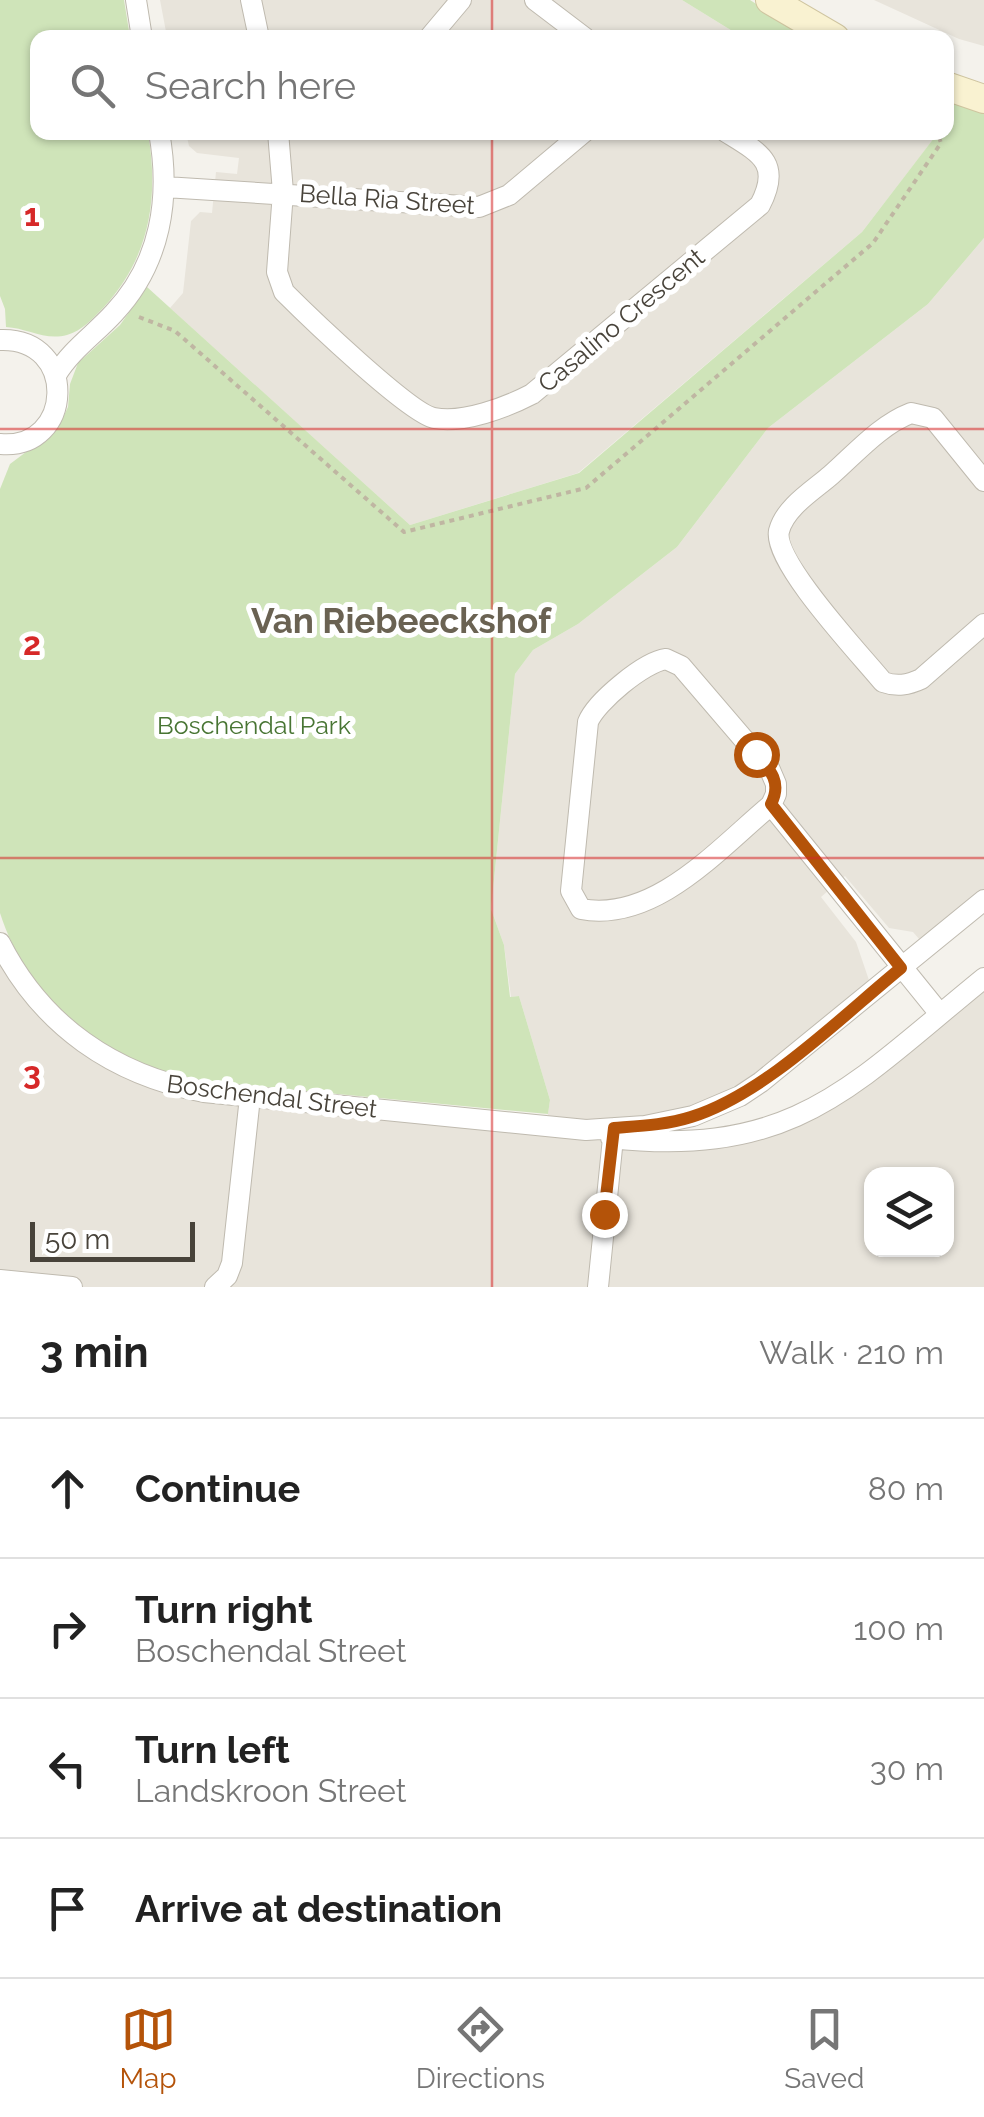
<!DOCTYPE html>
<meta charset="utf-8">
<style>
:root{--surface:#fff;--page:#f2f2f2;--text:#222;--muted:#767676;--line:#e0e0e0;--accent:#b45309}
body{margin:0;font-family:Raleway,sans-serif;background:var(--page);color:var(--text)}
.controls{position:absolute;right:30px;bottom:30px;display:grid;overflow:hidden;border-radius:20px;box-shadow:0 2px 8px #0004}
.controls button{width:90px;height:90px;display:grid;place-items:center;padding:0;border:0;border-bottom:2px solid var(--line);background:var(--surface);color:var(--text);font:50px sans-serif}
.scale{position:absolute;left:30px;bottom:25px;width:165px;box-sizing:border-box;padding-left:10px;border:5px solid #48433a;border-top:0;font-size:28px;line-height:35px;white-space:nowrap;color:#48433a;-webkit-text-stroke:8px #fff;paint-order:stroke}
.stop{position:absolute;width:30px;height:30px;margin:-22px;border:8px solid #b45309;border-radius:50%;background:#fff}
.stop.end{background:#b45309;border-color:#fff;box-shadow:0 2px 10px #0008}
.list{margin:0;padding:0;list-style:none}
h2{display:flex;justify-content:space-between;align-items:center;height:130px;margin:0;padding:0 40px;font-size:42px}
h2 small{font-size:32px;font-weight:400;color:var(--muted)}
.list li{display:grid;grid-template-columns:65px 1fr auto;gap:30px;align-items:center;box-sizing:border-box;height:140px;padding:0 40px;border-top:2px solid var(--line)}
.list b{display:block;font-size:38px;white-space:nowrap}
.list p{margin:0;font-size:32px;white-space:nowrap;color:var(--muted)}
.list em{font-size:32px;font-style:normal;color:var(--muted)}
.icon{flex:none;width:55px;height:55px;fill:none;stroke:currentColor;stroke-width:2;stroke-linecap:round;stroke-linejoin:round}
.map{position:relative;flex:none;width:984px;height:1287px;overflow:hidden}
.search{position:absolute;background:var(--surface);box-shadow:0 2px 8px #0004;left:30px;right:30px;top:30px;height:110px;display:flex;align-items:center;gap:25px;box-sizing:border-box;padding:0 35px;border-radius:20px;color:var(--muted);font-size:38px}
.sheet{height:690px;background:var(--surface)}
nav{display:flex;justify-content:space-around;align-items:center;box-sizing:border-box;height:140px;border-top:2px solid var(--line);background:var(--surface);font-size:28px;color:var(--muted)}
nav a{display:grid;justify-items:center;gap:5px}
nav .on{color:var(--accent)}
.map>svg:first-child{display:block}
.residential{fill:#e8e4db;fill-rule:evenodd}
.green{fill:#cfe4b9}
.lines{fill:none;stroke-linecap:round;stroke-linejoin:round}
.street-casing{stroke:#bfbaaf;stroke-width:22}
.secondary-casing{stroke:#cfc5a0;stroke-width:30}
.path{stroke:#bfb6a2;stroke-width:4;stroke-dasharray:5 5;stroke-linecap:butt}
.street{stroke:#fff;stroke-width:20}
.secondary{stroke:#f9f2d1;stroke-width:28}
.route{stroke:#b45309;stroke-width:12}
.grid{fill:none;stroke:#d62828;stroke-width:2.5;stroke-opacity:0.55}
.labels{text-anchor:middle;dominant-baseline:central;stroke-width:10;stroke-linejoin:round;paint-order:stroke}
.street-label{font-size:25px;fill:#48433a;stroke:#fff}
.park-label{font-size:25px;fill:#487533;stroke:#fff}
.district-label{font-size:35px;font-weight:bold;fill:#6a6252;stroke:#fff}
.grid-label{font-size:32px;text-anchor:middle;font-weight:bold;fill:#d62828;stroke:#fff;stroke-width:10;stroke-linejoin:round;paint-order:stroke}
</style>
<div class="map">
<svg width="984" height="1287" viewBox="0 0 984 1287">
<rect width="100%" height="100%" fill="#f4f2ec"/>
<path class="residential" d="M160,0H682L742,37H167Z
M874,0H984V46L959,39Z
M925,132L935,137L862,232L578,473L410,525L170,308L183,293L191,221L200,212L212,213L216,172L237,174L239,158L197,153L189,146L186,133Z
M984,238V899L926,947L913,932L889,928L845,876L821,897L856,942L873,992L762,1082L645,1127L674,1144L797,1119L984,979V1287H0V945L150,1080L546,1127L550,1100L519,996L511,997L504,945L491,909L515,674L533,650L578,624L677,547L768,428L928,304ZM872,1174H946V1250H872Z"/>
<path class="green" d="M0,0H124L130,37L38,38V132L148,133C159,197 150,257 104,307C93,318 82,331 67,335C45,341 27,328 6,327L5,309L0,296Z
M682,0H750L808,37H742Z
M947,100L984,113V238L928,304L768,428L677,547L578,624L533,650L515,674L491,909L504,945L510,997L519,996L550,1100L548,1114L201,1081C110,1063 29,1004 0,913V489L10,464L58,428L68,407L70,384L78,363L120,325L147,287L410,525L579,473L862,232L934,138L925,133L946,132Z"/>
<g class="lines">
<g class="street-casing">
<path id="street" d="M136,0L142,38
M251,0L259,38
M535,0L585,38
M429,38L461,0
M278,132L283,192L277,272L284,292C308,316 409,413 434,418C463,424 507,407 532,394L760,205C782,163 760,153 726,132
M165,187L479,207L509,195L584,132
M0,340C79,337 74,451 0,444
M56,375C71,350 95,334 114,313C161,263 171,198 159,132
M984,481L933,418L911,413C880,425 856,453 831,475C814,490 785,507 779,531C772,561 861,655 883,682C897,687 908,685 921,679L984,624
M666,659L681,666L770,770L776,784V794L771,805C719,848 655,923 581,909L571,891L588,722C596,702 644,662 666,659Z
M771,805L940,1014
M0,943C42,1026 114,1075 204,1092L586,1130L645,1126L693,1116L740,1096L761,1082L984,900
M611,1138C796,1158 852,1085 984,978
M0,1280L72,1287
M215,1287L227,1276L232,1263L250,1097
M598,1287L614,1128"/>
</g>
<g class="secondary-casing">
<path id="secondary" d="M770,0L835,38
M946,86L984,99"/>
</g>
<path class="path" d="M139,317L175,331L404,532L586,488L873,243L941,143L937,132"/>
<use href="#street" class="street"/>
<use href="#secondary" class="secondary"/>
</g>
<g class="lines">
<path class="route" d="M604,1214L614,1128C640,1126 666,1125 691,1117C765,1094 841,1017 901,968L771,804C782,783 771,770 756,754"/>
</g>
<path class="grid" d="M492,0V38M492,132V1287M0,429H984M0,858H984"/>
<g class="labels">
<g class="street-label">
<text transform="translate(387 199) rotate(4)">Bella Ria Street</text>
<text transform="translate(621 320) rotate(-40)">Casalino Crescent</text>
<text transform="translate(272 1096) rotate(7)">Boschendal Street</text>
</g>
<g class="park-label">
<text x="254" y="725">Boschendal Park</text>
</g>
<g class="district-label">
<text x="401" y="620">Van Riebeeckshof</text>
</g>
</g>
<g class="grid-label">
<text x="32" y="226">1</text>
<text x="32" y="655">2</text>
<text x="32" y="1084">3</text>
</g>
</svg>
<div class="controls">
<button><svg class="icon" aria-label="layers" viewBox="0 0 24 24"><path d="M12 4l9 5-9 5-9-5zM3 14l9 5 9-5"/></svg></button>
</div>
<div class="scale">50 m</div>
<div class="stop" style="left:756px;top:754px"></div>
<div class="stop end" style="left:604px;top:1214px"></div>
<div class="search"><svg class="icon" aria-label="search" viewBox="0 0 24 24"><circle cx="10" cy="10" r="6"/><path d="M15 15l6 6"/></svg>Search here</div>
</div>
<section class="sheet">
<h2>3 min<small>Walk · 210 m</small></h2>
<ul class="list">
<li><svg class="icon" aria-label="ahead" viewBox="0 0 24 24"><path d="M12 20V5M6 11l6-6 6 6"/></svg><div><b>Continue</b></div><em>80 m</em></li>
<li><svg class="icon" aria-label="right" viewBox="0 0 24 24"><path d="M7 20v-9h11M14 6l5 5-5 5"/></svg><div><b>Turn right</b><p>Boschendal Street</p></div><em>100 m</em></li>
<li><svg class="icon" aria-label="left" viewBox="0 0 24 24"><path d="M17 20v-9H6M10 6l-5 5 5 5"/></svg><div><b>Turn left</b><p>Landskroon Street</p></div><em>30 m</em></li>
<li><svg class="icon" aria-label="arrive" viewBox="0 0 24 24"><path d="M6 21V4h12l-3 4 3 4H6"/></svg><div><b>Arrive at destination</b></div></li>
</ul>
</section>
<nav>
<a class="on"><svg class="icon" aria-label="map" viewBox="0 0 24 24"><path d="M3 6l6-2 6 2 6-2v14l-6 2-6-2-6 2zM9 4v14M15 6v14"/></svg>Map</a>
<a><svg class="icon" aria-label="directions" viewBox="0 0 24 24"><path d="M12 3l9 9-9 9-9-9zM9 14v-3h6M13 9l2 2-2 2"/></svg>Directions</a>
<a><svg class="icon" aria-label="saved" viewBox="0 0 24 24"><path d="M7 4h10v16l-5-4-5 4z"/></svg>Saved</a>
</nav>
